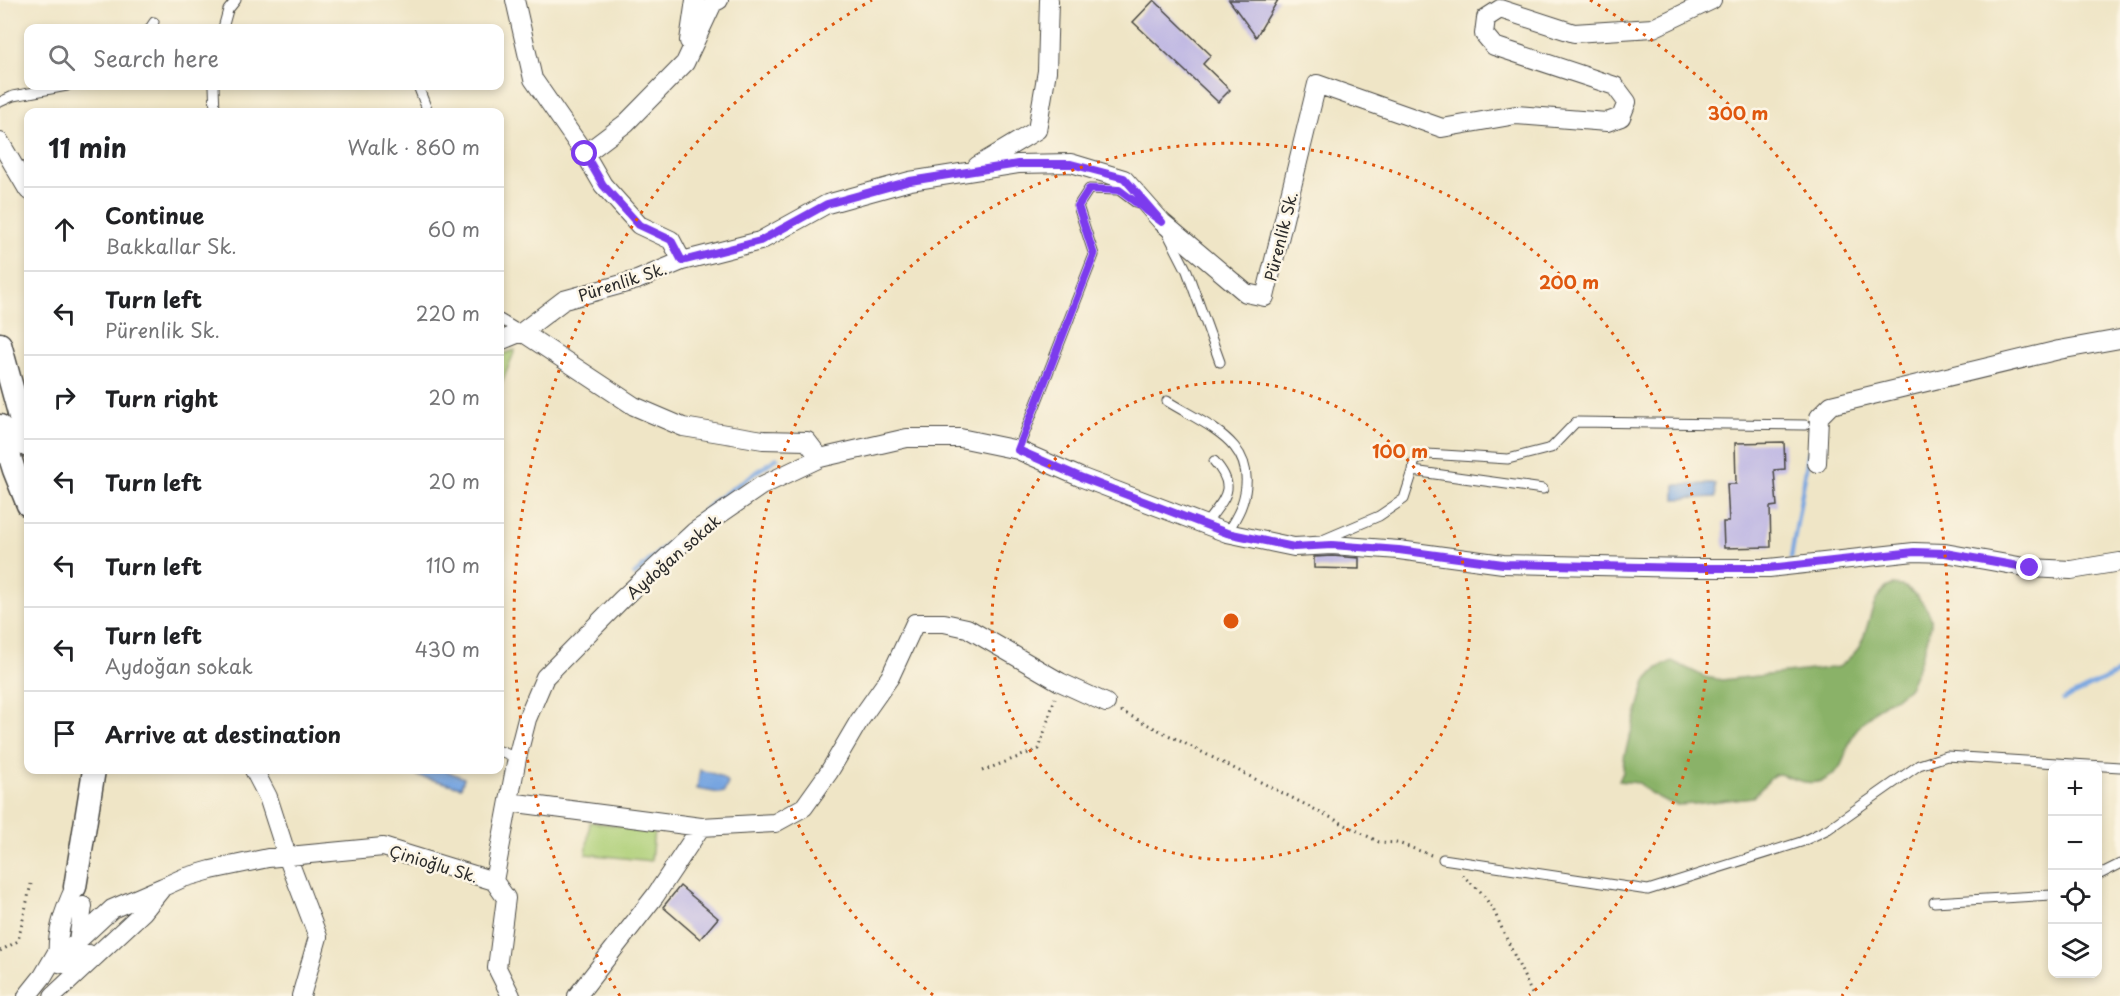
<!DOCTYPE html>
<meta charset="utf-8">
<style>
:root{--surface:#fff;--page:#f6f6f6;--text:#202124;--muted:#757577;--line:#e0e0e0}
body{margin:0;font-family:"Playpen Sans",sans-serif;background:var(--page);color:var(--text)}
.controls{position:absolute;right:18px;bottom:18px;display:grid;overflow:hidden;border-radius:12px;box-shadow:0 3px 9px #0003}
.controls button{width:54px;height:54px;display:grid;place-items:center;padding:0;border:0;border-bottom:2px solid var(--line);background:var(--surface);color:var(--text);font:30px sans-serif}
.stop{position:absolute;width:18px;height:18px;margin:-14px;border:4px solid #7c3aed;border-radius:50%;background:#fff}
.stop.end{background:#7c3aed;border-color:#fff;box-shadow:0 2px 6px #0008}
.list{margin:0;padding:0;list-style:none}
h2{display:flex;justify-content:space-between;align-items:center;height:78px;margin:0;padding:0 24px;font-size:26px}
h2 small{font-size:20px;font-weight:400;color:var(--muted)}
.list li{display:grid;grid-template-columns:39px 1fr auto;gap:18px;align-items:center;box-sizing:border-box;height:84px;padding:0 24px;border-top:2px solid var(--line)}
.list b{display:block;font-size:22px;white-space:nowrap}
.list p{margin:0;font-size:20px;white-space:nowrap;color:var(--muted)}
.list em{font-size:20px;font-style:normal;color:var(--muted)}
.icon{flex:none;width:33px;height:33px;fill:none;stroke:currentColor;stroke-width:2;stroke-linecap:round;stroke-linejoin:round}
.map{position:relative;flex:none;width:2120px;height:996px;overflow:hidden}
.search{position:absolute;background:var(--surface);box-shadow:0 3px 9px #0003;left:24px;top:24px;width:480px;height:66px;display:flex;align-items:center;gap:15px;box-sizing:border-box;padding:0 21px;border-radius:12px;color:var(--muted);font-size:22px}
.panel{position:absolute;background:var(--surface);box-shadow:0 3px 9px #0003;left:24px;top:108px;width:480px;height:666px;border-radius:12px}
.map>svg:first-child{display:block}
.green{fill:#adcf77;stroke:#6c7d51;stroke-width:1.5}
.forest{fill:#8ab268;stroke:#5a6e4a;stroke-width:1.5}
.water{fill:#77a5e0;stroke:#516886;stroke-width:1.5}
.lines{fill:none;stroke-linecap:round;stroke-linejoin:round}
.stream{stroke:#77a5e0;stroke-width:4.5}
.building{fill:#bbb4e3}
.service-casing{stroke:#484742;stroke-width:11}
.minor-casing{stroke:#484742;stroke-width:20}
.tertiary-casing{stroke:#484742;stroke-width:25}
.path{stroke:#484742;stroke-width:3;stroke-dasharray:1.5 4.5;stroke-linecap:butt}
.service{stroke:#fff;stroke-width:9}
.minor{stroke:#fff;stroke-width:18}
.tertiary{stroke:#fff;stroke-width:22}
.route{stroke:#7c3aed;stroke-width:8}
.ring{fill:none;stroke:#df570e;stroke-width:3;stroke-dasharray:3 6}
.labels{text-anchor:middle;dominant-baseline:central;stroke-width:5;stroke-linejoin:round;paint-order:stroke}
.street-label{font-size:16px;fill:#2b2b2b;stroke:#fcf5e5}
.centre{fill:#df570e;stroke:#fcf5e5;stroke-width:3}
.ring-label{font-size:18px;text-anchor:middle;font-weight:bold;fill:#df570e;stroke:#fcf5e5;stroke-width:5;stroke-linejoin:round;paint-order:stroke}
</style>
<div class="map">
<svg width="2120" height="996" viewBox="0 0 2120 996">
<rect width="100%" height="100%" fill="#fcf5e5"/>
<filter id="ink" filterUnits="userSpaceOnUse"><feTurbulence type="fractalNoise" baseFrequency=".0167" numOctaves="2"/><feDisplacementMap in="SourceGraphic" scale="12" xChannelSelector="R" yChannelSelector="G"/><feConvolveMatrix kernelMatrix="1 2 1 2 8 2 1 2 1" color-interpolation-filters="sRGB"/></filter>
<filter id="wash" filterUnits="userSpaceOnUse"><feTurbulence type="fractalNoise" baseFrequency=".008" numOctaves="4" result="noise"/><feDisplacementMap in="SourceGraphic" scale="24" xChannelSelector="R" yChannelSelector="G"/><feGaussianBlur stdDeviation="1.35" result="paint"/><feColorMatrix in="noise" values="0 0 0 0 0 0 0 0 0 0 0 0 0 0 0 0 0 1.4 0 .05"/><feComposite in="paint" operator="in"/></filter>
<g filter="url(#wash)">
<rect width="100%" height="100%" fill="#efe5c6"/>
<path class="green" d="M515,350L500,388V355Z
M590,822L654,830L651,861L586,854Z"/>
<path class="forest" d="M1892,585C1897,586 1901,585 1905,587C1915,592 1929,609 1931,619C1933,628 1914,681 1908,688C1901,696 1892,698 1885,703C1877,708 1859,725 1855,732C1844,749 1847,767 1828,778C1812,788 1795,779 1779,774L1774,775L1753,797L1694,804L1677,805L1667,802L1650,793L1639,783L1619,781L1623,772L1624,757L1646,681L1658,668L1672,661L1705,677L1722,680L1839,667C1846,661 1854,655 1859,647C1870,629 1870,593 1892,585Z"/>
<path class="water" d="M1715,484L1716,497L1675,499V485Z
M414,770H444L464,778L461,787L418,776Z
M700,770C710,773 721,774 728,783L724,792L719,793L697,789Z"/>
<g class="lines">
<path class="stream" d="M1791,558L1809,451
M634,575L717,499L777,458
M2063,700L2120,672"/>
</g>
<g id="blocks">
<path class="building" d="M1154,0L1211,55L1203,64L1230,90L1218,102L1133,22Z
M1229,0H1278L1256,37Z
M1784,442L1785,469L1774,470L1777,506L1770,507L1771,547L1724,548L1723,522H1729L1727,484H1736L1735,443Z
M1332,556L1359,558V569L1314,568V557Z
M680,886L718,918L700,939L663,907Z"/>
</g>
</g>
<g filter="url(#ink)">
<use href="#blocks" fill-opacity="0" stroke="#484742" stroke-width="1.5"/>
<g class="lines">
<g class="service-casing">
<path id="service" d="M150,28L154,22
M223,28L228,10L236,0
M214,86L215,112
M418,86L428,112
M0,102L13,96L67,86
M1168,234L1187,271L1220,362
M500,319L522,332
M1167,401C1209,427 1262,444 1242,504C1239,514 1232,524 1227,533
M1018,450L1094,255L1078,206L1089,189L1119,190L1135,202
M1413,471L1414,462L1427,454L1508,459L1551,448L1576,422L1805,425
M1205,525C1224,498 1239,489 1214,461
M1325,539L1379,516L1404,499L1413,471L1543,489
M500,751L517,758
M1443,859L1648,890L1801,842L1828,829L1919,765L1947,756L2120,767
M2098,875L2120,864
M1934,902L2052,895"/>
</g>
<g class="minor-casing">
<path id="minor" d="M515,0L533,79L585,154L603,185L639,225L671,240L682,261
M689,41L695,0
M0,142L28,190
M585,154L626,123L685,63L713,3L719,0
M977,166L1037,130L1047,71L1049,0
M522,332L634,406L683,427L763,440L807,441L820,458
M500,341L522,332L564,300L637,280L682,261L760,241L827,204L910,181L1018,164L1071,163L1124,179L1162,222L1246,293L1265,297L1317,84L1442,128L1516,115L1607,122L1621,117L1627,102L1615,86L1494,46L1484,34L1486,18L1500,9L1574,33L1653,28L1712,0
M1817,463L1819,417L1831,405L2059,350L2120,339
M254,770L268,797L287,856L318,937L301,996
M509,802L701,827L775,823L804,807L829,772L859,721L890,677L915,623H944L967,628L1060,682L1106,703
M494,881L517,758L527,719L545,677L622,599L694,532L761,486L820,458L907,438H960L1018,450L1080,477L1227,533L1294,547L1332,545L1399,550L1503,564L1689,568H1769L1914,552L1945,553L2030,568L2071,570L2120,562
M75,887C64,910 54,937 59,963C71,967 79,960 89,954
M163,887L183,878L211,870L268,858L383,847L494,881L506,898L497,968L511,996
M78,941L83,906
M27,996L43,976L57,952L69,949L112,909L163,887L143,912L53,996
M577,996L655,896L701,827"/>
</g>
<g class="tertiary-casing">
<path id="tertiary" d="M0,344L28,446
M0,426L14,470L28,505
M75,887L94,770"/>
</g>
<path class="path" d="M1121,711L1379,842L1398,843L1431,855
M982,771L1039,749L1055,698
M1462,875L1481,892L1493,909L1533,996
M0,951L18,941L31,884"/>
<use href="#service" class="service"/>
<use href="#minor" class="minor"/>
<use href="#tertiary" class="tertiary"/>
</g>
</g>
<g class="lines" filter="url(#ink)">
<path class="route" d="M585,154L603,185L639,225L671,240L682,261L760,241L827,204L910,181L1018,164H1071L1124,178L1162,222L1119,190L1089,189L1078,206L1094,255L1018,450L1080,477L1227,533L1294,547L1332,545L1399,550L1503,564L1689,568H1768L1914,552L1945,553L2030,568"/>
</g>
<g class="ring">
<circle cx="1231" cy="621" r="239"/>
<path d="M933 995A478 478 0 1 1 1529 995"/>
<path d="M620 996A717 717 0 0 1 872 0M1590 0A717 717 0 0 1 1842 996"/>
</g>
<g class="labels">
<g class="street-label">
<text transform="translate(1280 236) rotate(-76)">Pürenlik Sk.</text>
<text transform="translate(622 281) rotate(-18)">Pürenlik Sk.</text>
<text transform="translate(673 556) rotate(-41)">Aydoğan sokak</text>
<text transform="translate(434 863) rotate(17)">Çinioğlu Sk.</text>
</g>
</g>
<circle cx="1231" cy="621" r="9" class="centre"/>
<g class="ring-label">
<text x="1738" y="120">300 m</text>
<text x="1569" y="289">200 m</text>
<text x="1400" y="458">100 m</text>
</g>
</svg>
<div class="controls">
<button>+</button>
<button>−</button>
<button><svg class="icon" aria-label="locate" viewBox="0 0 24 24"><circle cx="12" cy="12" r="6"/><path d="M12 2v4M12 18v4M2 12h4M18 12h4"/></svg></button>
<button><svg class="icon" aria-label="layers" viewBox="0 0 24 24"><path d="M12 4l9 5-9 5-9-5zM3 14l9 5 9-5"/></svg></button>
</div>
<div class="stop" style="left:585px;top:154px"></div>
<div class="stop end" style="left:2030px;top:568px"></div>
<div class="search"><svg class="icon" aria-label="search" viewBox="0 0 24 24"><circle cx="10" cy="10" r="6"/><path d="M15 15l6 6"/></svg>Search here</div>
<section class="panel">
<h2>11 min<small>Walk · 860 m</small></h2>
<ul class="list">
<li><svg class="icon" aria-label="ahead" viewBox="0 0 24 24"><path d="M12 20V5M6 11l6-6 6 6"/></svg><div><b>Continue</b><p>Bakkallar Sk.</p></div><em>60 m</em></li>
<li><svg class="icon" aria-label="left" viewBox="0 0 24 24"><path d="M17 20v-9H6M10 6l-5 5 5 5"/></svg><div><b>Turn left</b><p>Pürenlik Sk.</p></div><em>220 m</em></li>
<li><svg class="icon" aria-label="right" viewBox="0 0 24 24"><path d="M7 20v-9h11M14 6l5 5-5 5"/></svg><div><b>Turn right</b></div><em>20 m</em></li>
<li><svg class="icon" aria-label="left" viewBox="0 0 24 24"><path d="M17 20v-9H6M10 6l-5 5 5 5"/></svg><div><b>Turn left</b></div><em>20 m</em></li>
<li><svg class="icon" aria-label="left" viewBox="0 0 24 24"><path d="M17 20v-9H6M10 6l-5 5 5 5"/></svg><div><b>Turn left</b></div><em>110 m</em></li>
<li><svg class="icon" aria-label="left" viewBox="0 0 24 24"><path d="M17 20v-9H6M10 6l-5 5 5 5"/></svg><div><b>Turn left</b><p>Aydoğan sokak</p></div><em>430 m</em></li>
<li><svg class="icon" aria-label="arrive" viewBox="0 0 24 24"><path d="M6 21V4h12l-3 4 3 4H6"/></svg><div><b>Arrive at destination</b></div></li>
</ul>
</section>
</div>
